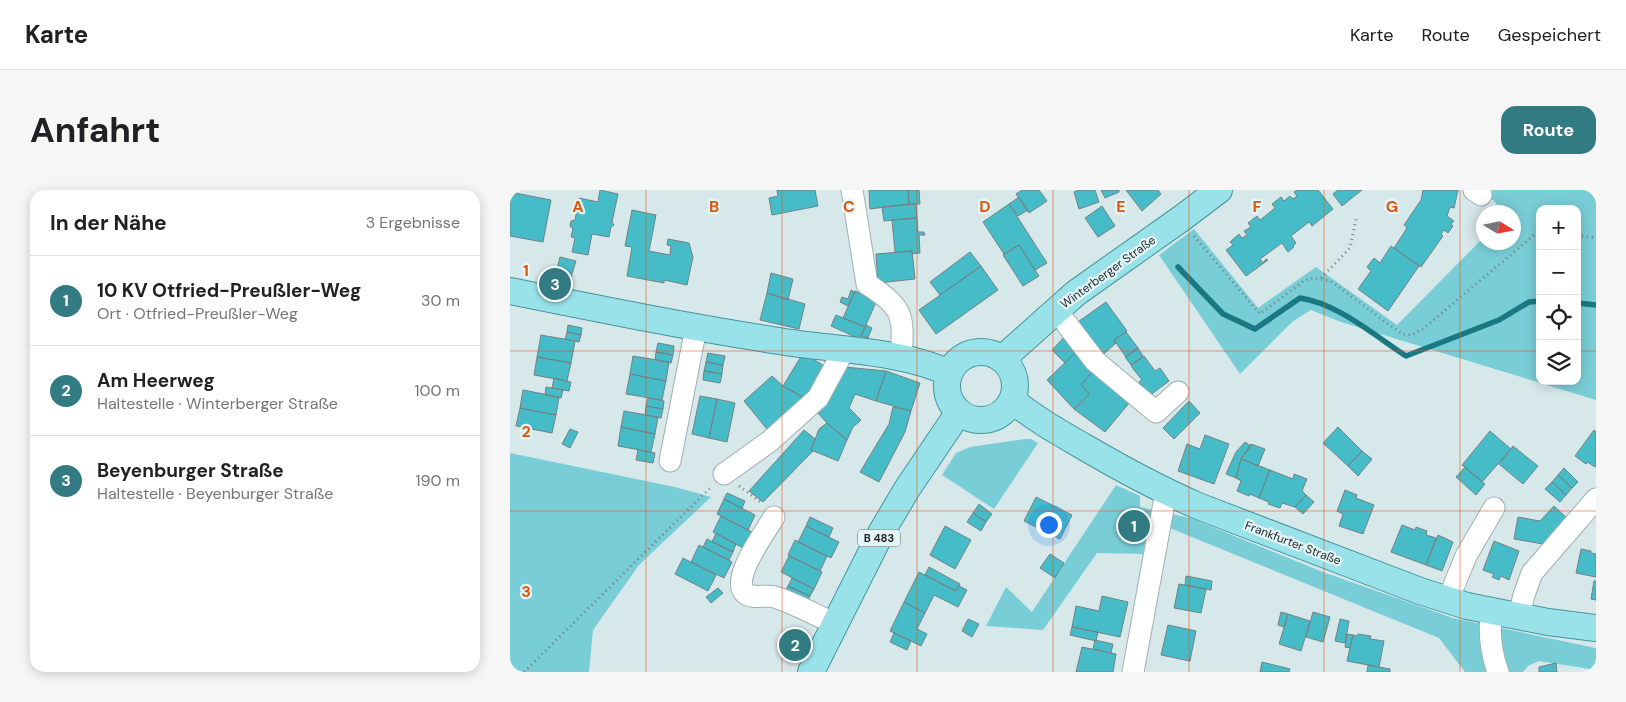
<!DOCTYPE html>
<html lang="de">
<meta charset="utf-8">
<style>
:root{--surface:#fff;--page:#f6f6f6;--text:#202124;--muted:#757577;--line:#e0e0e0;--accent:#327b82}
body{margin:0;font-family:"DM Sans",sans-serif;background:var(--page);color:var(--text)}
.controls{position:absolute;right:15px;top:15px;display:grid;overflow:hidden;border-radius:10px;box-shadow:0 2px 12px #0003}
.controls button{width:45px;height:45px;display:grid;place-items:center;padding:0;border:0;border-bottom:1px solid var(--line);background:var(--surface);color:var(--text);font:25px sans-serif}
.compass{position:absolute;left:966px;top:15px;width:45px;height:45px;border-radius:50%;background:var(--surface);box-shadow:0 2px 12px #0003;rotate:100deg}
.you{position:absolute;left:538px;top:334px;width:18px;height:18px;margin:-12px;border:4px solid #fff;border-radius:50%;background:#1a73e8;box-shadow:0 0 0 8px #1a73e833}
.badge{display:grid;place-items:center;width:32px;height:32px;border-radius:50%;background:var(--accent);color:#fff;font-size:16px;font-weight:700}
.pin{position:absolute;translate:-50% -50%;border:2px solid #fff;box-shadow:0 1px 5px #0006}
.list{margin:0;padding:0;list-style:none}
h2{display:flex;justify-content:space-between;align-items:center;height:65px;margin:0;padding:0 20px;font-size:21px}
h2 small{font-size:16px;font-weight:400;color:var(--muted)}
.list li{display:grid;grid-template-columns:32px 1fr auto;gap:15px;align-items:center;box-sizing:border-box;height:90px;padding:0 20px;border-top:1px solid var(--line)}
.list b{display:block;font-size:19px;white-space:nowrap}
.list p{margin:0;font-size:16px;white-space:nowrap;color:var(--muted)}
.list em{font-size:16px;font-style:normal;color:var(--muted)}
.icon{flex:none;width:28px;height:28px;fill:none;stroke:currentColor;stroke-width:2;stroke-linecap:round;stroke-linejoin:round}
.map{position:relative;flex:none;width:1086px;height:482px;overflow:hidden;border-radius:15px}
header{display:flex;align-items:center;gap:30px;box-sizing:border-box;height:70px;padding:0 25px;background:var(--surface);border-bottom:1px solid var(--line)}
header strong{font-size:24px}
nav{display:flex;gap:28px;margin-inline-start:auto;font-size:18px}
.intro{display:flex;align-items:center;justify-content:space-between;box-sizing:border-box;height:120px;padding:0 30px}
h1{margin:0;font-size:35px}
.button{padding:12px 22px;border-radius:15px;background:var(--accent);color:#fff;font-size:18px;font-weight:700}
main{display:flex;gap:30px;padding:0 30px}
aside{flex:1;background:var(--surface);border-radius:15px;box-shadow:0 2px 12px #0003}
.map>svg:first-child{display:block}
.green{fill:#79cdd6;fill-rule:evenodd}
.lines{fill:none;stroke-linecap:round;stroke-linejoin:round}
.stream{stroke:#197881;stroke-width:5.5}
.building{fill:#46bcc8;stroke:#728284}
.minor-casing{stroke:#9fb0b2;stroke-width:23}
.major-casing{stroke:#43949c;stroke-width:28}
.path{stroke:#747f80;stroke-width:3;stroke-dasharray:1 4;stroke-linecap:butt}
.minor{stroke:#fff;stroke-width:21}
.major{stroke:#9ae2e9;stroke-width:26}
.grid{fill:none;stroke:#de560d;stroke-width:1;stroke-opacity:0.55}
.labels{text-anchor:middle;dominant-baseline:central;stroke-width:4.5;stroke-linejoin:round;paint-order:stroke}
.shield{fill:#e4f5f7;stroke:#5a6365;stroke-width:1}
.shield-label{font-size:11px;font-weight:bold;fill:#1f2526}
.street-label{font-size:12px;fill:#1f2526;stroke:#e4f5f7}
.grid-label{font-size:16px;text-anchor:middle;font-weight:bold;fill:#de560d;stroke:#e4f5f7;stroke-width:4.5;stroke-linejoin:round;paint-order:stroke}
</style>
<header>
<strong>Karte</strong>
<nav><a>Karte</a><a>Route</a><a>Gespeichert</a></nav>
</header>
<div class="intro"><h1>Anfahrt</h1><a class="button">Route</a></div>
<main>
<aside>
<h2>In der Nähe<small>3 Ergebnisse</small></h2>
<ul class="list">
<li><span class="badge">1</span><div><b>10 KV Otfried-Preußler-Weg</b><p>Ort · Otfried-Preußler-Weg</p></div><em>30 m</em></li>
<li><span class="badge">2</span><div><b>Am Heerweg</b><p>Haltestelle · Winterberger Straße</p></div><em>100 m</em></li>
<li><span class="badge">3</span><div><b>Beyenburger Straße</b><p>Haltestelle · Beyenburger Straße</p></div><em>190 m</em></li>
</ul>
</aside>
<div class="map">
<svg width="1086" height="482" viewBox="0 0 1086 482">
<rect width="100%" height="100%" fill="#d7e8ea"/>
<path class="green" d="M983,0H1086V210L831,132L801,120L782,132L730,184L649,65L684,39L748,118L806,77L887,135L973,48L974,52H1004V22H994L979,6ZM1030,19H1067V191H1030Z
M515,249H521L528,253L484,319L432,285L446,263L460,257Z
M0,263L165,297L201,307L129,375L83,440L79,482H0Z
M606,295L630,306V317L680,328L813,382L943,428L1086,458V480L1029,471L1018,476L1013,482H955L929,448L650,334L637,340L633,364L587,363L533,440L476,436L496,397L522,422Z"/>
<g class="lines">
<path class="stream" d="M668,77L713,124L745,139L790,108C827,113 865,146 896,166L989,130L1019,112L1030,111
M1067,113L1086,115"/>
</g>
<path class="building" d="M90,0L108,4L102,32L104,35L101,37L99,47L82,44L78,65L62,62L65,48L61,47L63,39L60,36L61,31L65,30L69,8L88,12Z
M267,0H305L308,16L262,25L259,8L268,6Z
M359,0H398L399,14L360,19Z
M398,0H409L410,14H399Z
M512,0H529L537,11L519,23L506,4Z
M569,0H585L589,12L569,19L564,2Z
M591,0H609V2L595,8Z
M616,0H648L651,4L632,21Z
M787,0H808L823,19L802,36L799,32L781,46L786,53L783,56L784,57L778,62L772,53L750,69L753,73L756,69L758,70L736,86L716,60L723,55L720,52L729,44L732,48L737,45L734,41L741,37L738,33L747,26L750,30L765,18L762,14L771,7L774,11L780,6L783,9L787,6L784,2Z
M828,0H852L832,16L823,4Z
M913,0H948L944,18L940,17L937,26L944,31L941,34L943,36L938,43L934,40L931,44L933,46L911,77L884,58L897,38L894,35L911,10Z
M0,2L41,10L33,52L0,46Z
M509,7L518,20L508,26L499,14Z
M406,14L407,28L374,31L372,17Z
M499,14L537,73L525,80L509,55L494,64L473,32Z
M592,16L605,36L588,47L575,28Z
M122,20L146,25L139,61L160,65L161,56L157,55L158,49L179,53L183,67L177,95L154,90V93L117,86L122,57L115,56Z
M407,28L408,42H414L415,45H409L410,63L402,64V61L385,62L382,30Z
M509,55L529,86L513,96L493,65Z
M881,56L909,76L878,121L848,99L861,81L857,77L864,68L870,73Z
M402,61L405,89L368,93L366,64Z
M460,62L471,76L430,105L420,92Z
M50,67L66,71L61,87L46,83Z
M471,76L488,100L426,144L409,120Z
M261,83L283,89L278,110L257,103Z
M341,100L345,102L338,116L330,112L332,107L338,109Z
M345,101L367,110L355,137L333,128Z
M257,103L295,114L289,139L250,130Z
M596,112L617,141L604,150L606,153L589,168L565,134Z
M326,125L355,137L350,149L321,136Z
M58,135L72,138L71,145L57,142Z
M356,135L362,138L358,148L351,146Z
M57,142L71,145L69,152L55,149Z
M616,142L628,158L616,167L604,150Z
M558,143L567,161L555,173L542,160Z
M31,145L65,151L61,173L27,167Z
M148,153L164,156L163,165L146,162Z
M628,158L633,166L621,175L615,167Z
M567,161L584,180L571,195L579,204L564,219L537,190Z
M146,162L163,165L161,173L145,170Z
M198,163L215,166L213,175L196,172Z
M293,163L316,177L296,209L273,196Z
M123,166L159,172L156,191L120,184Z
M634,166L645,181L650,178L659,191L639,206L629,192L632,190L621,176Z
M27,167L61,173L57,191L24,185Z
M196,172L213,175L212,184L194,181Z
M334,177L376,181L366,211L345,204L339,218L351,230L343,237L337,250L317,233L306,221Z
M584,180L591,190L620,212L595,242L564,219L579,204L571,195Z
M194,181L212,184L210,193L193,190Z
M376,181L410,193L401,221L366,211Z
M120,184L156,191L152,210L116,204Z
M262,186L273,196L296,209L261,244L234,211Z
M44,188L61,192L59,201L42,198Z
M36,197L53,200L51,208L35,205Z
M13,200L49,207L46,225L10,218Z
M190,206L207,209L199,248L182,244Z
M138,208L154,211L153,219L136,216Z
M207,209L225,213L217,252L199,248Z
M679,211L690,223L664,249L653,238Z
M136,216L153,219L151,228L135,225Z
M383,217L401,221L395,242L369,292L350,282L379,234Z
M10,218L46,225L42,243L6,236Z
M114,221L148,227L145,244L111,237Z
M317,233L337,250L328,271L301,260L309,239Z
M111,237L145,244L141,262L108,256Z
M828,237L852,261L838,276L813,253Z
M60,239L68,242L60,258L52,254Z
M294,240L305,249L301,260L303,261L253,312L239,301Z
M1084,240L1086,242V275L1085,277L1077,272L1076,274L1065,266Z
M980,241L1001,259L972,292L952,275Z
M695,245L719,254L704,294L668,281L677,254L690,259Z
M735,252L741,256L731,269L726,288L716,284L726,262Z
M741,254L755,259L748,276L731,269Z
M1003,256L1028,276L1013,294L989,274Z
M128,260L145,263L143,273L126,270Z
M852,261L862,269L848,286L838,276Z
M731,269L760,280L749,308L740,304L739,306L727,301L731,291L726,288Z
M955,277L975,294L966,305L946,287Z
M1054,278L1068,292L1062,298L1048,285Z
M760,280L783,289L784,284L797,289L792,301L796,305L785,317L772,313L770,318L758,314L759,312L749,308Z
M1048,285L1062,298L1056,305L1042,292Z
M1042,292L1056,305L1050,312L1035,299Z
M835,300L847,305L846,308L864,315L853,344L829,336L833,324L827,321Z
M217,303L235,311L232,318L214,309Z
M796,305L804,312L793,324L785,317Z
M526,307L562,325L550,349L514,331Z
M214,309L245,325L238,340L207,324Z
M469,314L482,324L476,332L463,323Z
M1044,316L1060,331L1039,355L1004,349L1008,327L1030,331Z
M463,323L476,332L471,341L457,332Z
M211,326L242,342L235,359L203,342Z
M300,327L323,338L319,347L296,336Z
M622,330L628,331L626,341L621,340Z
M892,335L905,340L906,337L917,341L916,345L926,348L916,375L881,362Z
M296,336L329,352L321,368L288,352Z
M435,336L461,350L445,379L420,365Z
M206,343L226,354L223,362L202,352Z
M928,345L943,352L932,381L916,375Z
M197,349L223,362L219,370L193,357Z
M285,350L317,366L310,381L278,365Z
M984,351L1009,361L999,390L991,386L989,390L982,387L984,384L973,380Z
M189,355L222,372L214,388L181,372Z
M1071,359L1081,361V363L1086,364V387L1066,383Z
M540,364L554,373L545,388L530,378Z
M279,366L312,382L304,399L271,382Z
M173,368L206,385L198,401L165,384Z
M419,377L450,394L446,401L415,385Z
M409,382L446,401L449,396L457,400L448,417L424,405L415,423L394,412Z
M676,386L702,391L701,400L675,395Z
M282,388L304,399L300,406L278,396Z
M1084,391H1086V410L1081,409Z
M669,394L696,399L691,423L664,418Z
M278,396L300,406L296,414L274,403Z
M208,398L213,403L201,413L196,407Z
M592,406L618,412L610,447L562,437L566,416L589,421Z
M394,412L415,423L407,439L417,444L411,456L380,441Z
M771,422L778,424L774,437L768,435Z
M803,422L820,427L813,452L796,447Z
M778,424L800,431L791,461L769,454Z
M458,429L469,434L462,447L452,441Z
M830,429L839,431L835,453L825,451Z
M658,435L686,441L680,471L651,465Z
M562,437L588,442L586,451L560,445Z
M384,443L401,451L397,460L380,452Z
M837,444L843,445L840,458L835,457Z
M848,444L861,446L860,449L874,451L869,477L837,471L843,445L847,446Z
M585,450L603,454L601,463L583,459Z
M572,457L606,464L603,482H566Z
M752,472L780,479L779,482H750Z
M1046,473L1047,482H1029V477Z
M858,475L880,479V482H857Z"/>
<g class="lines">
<g class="minor-casing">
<path id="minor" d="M342,0L357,94C394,118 394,125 391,168
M964,0L971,5
M546,120L585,171L646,222L668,202
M160,271L186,138
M214,284L260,251L308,208L334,160
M264,327C256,341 220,389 235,403C243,410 256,404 265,407C286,414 306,425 325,434
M938,410L956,366L984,318
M982,422C978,443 981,462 988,482
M1009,426L1014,405L1022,383L1086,309
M623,482L656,302"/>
</g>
<g class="major-casing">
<path id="major" d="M0,101C89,119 178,137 269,151C323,160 389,160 439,183
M437 196a34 34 0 1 1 68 0a34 34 0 1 1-68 0Z
M492,169L566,103L672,28L709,0
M502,210C525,229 550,243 576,258C612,279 649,299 688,316L910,401L957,416L1038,432L1086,438
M301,482L371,343L397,299L449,222"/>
</g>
<path class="path" d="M1067,45L1086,48
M684,46L750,124L795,90C805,87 812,89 822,92L892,144L902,145L914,138L1030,40
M811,88L840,58L846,29
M229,296L252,313
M14,482L200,298"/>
<use href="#minor" class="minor"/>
<use href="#major" class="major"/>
</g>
<path class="grid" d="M136,0V482M272,0V482M407,0V482M543,0V482M679,0V482M814,0V482M950,0V482M0,161H1030M1067,161H1086M0,321H1086"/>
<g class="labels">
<rect class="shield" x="348" y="339.5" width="42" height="17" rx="4"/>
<g class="shield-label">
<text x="369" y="348">B 483</text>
</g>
<g class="street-label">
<text transform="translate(598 82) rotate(-36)">Winterberger Straße</text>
<text transform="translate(783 353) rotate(21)">Frankfurter Straße</text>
</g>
</g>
<g class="grid-label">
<text x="68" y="22">A</text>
<text x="204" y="22">B</text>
<text x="339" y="22">C</text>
<text x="475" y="22">D</text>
<text x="611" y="22">E</text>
<text x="747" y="22">F</text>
<text x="882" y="22">G</text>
<text x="16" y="86">1</text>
<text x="16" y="247">2</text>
<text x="16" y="407">3</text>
</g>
</svg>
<div class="controls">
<button>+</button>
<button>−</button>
<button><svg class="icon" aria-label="locate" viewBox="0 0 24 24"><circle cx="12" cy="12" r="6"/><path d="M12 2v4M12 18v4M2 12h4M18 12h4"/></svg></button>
<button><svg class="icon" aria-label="layers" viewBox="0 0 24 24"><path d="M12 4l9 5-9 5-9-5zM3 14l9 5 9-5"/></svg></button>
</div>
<svg class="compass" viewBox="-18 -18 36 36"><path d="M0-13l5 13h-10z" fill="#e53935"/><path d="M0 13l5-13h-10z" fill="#757577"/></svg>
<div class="you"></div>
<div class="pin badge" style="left:624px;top:336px">1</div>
<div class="pin badge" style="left:285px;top:455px">2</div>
<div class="pin badge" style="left:45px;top:94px">3</div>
</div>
</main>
